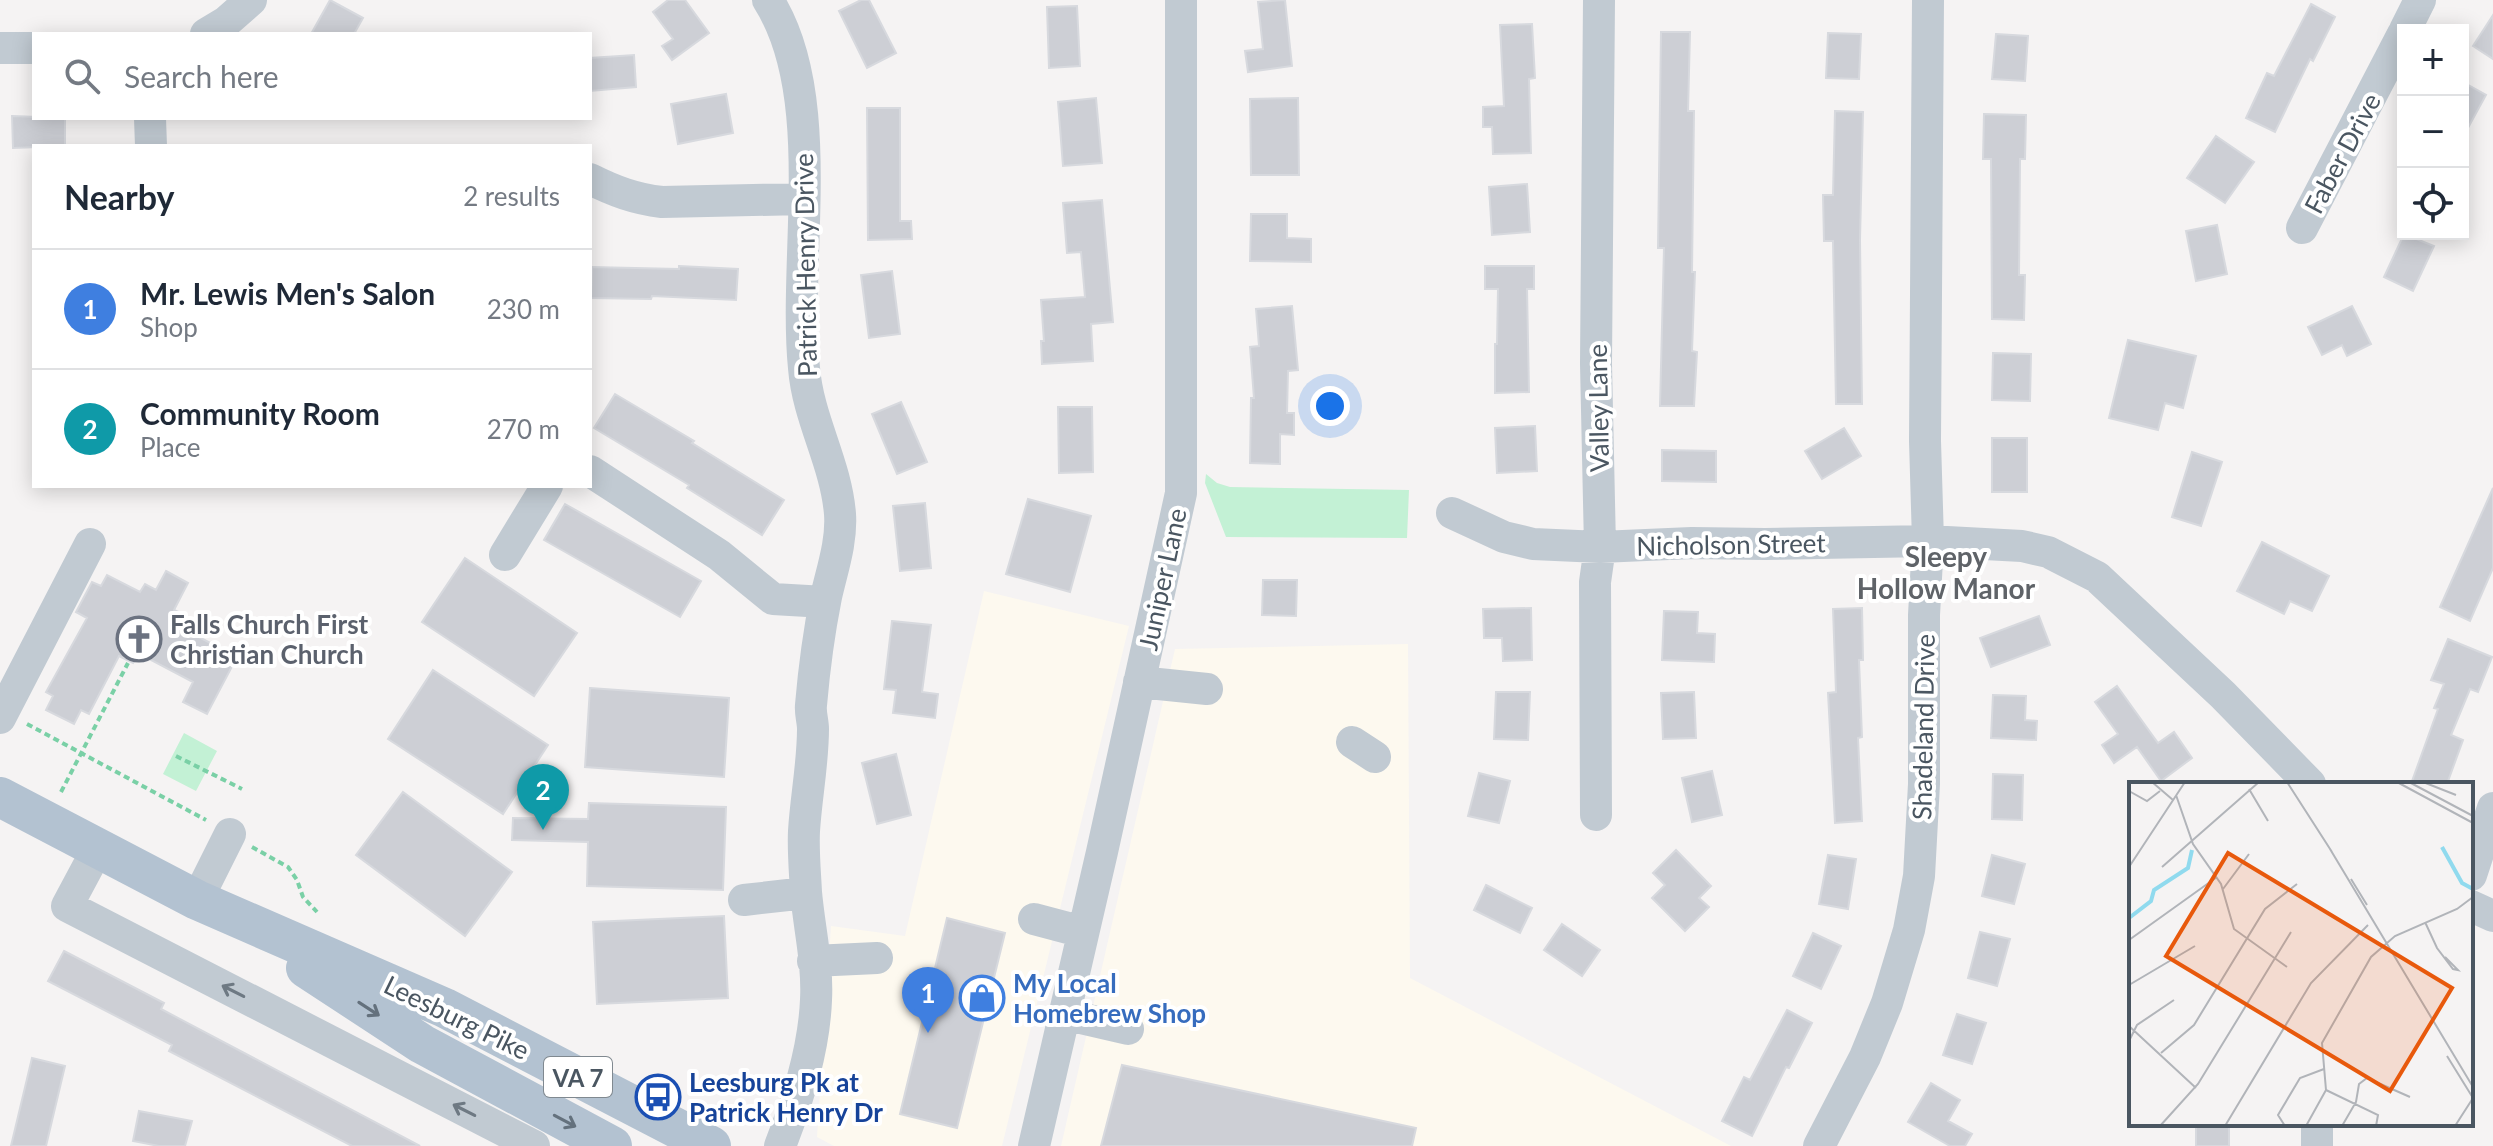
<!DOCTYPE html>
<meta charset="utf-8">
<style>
:root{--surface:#fff;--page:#f6f6f7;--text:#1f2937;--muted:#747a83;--line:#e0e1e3;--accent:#1a73e8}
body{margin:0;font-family:Lato,sans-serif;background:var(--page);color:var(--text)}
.controls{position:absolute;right:24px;top:24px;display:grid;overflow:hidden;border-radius:0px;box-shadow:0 4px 20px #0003}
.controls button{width:72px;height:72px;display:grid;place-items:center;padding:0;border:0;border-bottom:2px solid var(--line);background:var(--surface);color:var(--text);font:40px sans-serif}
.you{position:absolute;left:1330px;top:406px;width:28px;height:28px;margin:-20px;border:6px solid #fff;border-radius:50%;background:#1a73e8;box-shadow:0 0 0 12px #1a73e833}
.badge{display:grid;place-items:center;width:52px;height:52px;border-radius:50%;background:var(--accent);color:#fff;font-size:26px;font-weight:700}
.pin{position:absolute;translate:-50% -66px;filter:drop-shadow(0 2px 4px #0008)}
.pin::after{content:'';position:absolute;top:42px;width:28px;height:24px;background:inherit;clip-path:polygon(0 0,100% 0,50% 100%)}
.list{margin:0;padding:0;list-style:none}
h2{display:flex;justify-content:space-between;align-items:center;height:104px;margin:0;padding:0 32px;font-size:34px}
h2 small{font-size:26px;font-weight:400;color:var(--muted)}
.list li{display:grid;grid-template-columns:52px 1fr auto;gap:24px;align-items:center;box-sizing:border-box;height:120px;padding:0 32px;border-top:2px solid var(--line)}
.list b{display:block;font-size:30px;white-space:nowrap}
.list p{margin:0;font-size:26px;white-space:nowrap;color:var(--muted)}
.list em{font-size:26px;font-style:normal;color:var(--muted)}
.icon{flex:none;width:44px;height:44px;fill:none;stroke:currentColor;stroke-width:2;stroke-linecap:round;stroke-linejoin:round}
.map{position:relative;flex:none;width:2493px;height:1146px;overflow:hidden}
.search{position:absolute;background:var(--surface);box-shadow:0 4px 20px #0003;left:32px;top:32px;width:560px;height:88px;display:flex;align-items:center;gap:20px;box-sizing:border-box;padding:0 28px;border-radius:0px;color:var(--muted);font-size:30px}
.panel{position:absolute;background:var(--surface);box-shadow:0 4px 20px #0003;left:32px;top:144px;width:560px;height:344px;border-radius:0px}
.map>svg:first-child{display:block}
.commercial{fill:#fdf9ef}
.green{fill:#c3f1d5}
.building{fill:#cdcfd5;stroke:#d7d9de;stroke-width:2}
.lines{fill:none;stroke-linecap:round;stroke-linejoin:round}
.path{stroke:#7ad0a6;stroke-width:4;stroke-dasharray:6 4;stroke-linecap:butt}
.minor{stroke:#c1cad2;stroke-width:32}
.major{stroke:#b3c2d1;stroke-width:40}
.oneway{stroke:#6e7983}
.oneway2{stroke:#64717d}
.labels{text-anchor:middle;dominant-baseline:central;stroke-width:8;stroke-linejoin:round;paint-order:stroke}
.shield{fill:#fff;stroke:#808990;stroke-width:2}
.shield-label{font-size:24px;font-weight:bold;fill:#4a5661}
.street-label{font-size:26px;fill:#4a5661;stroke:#fff}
.worship-label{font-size:26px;font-weight:bold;fill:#5b616d;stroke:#fff;text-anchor:start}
.shop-label{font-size:26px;font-weight:bold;fill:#366cbe;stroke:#fff;text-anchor:start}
.transit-label{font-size:26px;font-weight:bold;fill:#164399;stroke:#fff;text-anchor:start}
.neighbourhood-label{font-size:28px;font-weight:bold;fill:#5f6368;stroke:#fff}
.inset-river{fill:none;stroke:#90daee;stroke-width:4}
.inset-road{fill:none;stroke:#b1b4b9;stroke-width:2}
.view{fill:#e8590c;fill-opacity:0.15;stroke:#e8590c;stroke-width:4}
.inset-edge{fill:none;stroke:#4a5661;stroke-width:4}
</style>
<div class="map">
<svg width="2493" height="1146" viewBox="0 0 2493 1146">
<rect width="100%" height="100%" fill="#f5f3f3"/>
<path class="commercial" d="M984,591L1129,626L1002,1146H834L817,1137L831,926L905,936Z
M1408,644L1410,978L1731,1146H1061L1175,649Z"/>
<path class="green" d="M1206,474L1217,483L1230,487L1409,490L1407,538L1226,537L1205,483Z
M184,733L217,751L196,791L163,774Z"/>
<path class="building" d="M330,0L363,18L354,34H311Z
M668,0H685L709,33L672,60L662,46L673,39L653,12Z
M861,0H869L896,53L867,68L839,11Z
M1285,0L1292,66L1248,72L1245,51L1263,49L1258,2Z
M2311,4L2335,17L2313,61L2310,59L2275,132L2246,118L2267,73L2274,76Z
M1077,6L1080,66L1049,68L1047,7Z
M2493,15V59L2473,46Z
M1532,24L1535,78L1529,79L1531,153L1493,154L1492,127H1483V107L1504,106L1500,25Z
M1661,32H1690L1688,111H1694L1692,272H1695L1692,351L1697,352L1694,406H1660L1664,248H1658Z
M1828,33L1861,34L1859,79L1826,78Z
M1996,34L2028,36L2025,81L1992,79Z
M634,55L636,87L590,91V58Z
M2463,82L2486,95L2463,137Z
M726,94L733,133L678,144L671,104Z
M1096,98L1102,163L1063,166L1058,102Z
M1298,98L1299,175H1251L1250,99Z
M867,108H900V221H911L912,239L868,240Z
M1835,111L1863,112L1860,240L1862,404H1836L1833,241H1824L1823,195H1833Z
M1984,114L2026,115L2025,159H2020L2019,275H2025L2024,320L1992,319L1991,159H1983Z
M12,116L65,118V146L13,148Z
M2216,136L2254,162L2225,203L2187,178Z
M1527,184L1530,232L1492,235L1489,187Z
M1102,200L1113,322L1091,324L1093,361L1042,364L1041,341H1044L1041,300L1085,297L1081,252L1067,253L1063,203Z
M1251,214H1287V238L1311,239V262L1250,261Z
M2217,225L2227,274L2196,281L2186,231Z
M2404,234L2434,246L2413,291L2384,277Z
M679,266L738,269L736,300L652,296L651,299L591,298L592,267L679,269Z
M1485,266H1534V289H1527L1529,392L1495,393V344H1497L1498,289H1485Z
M892,271L900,334L869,338L861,275Z
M1292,306L1298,370L1288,371L1287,413H1294V435L1280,434V464L1250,463L1251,398H1254L1250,347L1259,346L1256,309Z
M2352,306L2371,344L2347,356L2342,345L2322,355L2308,327Z
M2128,340L2196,356L2183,408L2165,403L2158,430L2109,418Z
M1993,353L2031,354L2030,401L1992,400Z
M615,394L694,441L692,443L784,500L762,535L687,488L689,485L594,428Z
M901,402L927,462L897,474L872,414Z
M1058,407H1092L1093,472L1059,473Z
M1535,426L1537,471L1497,473L1495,428Z
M1844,428L1861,456L1822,479L1805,451Z
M1992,438H2027V492H1992Z
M1662,450L1716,451V482L1662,481Z
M2192,452L2222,462L2201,526L2172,517Z
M2493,488V568L2470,621L2440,607Z
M1028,499L1091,516L1070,592L1006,574Z
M925,503L931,568L900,571L893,506Z
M565,504L701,581L680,617L544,540Z
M2262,542L2329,576L2312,611L2290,601L2284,614L2237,591Z
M465,558L577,633L534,696L422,622Z
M166,571L188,583L174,610L181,613L176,625L237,657L207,714L183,702L193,682L138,653L133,663L119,656L89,714L81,710L74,724L46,710L53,696L46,692L87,618L76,612L92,582L101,586L107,575L140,592L145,584L156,590Z
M1263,580H1297L1296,616L1262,615Z
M1531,608L1532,660L1503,661L1502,638H1484L1483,609Z
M1862,608L1863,660H1859L1862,737L1858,738L1862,821L1835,823L1828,693L1836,692L1833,609Z
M1664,611L1698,612L1697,633L1715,634L1714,662L1662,660Z
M2039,616L2050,645L1991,667L1980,638Z
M892,621L931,625L922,692L938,694L935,718L893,713L896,690L884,689Z
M2448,639L2492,657L2478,692L2470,689L2451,735L2463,740L2447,784H2411L2438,709L2434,708L2444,684L2431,680Z
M433,670L548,745L503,814L388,739Z
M2117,686L2158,743L2174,732L2192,758L2161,781L2137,747L2114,763L2102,745L2118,734L2095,702Z
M590,688L729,698L724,777L585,767Z
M1496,692H1530L1528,740L1494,739Z
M1694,692L1696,738L1663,739L1661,693Z
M1993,695L2026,696L2025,720L2037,721L2036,740L1991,738Z
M896,754L911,815L877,824L862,763Z
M1712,771L1722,815L1692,822L1682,778Z
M1479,773L1510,781L1499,823L1468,816Z
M1993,774L2023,775L2022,820L1992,819Z
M403,792L512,872L465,936L356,855Z
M589,803L726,807L723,890L587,886L588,842L512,840L513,818L588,819Z
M1676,850L1711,886L1699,898L1709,907L1685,931L1652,898L1665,885L1653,873Z
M1828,855L1856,859L1848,909L1819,904Z
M1992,855L2025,864L2014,904L1982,896Z
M1486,885L1532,908L1520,933L1474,910Z
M724,916L728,998L597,1004L593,922Z
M947,918L1005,933L957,1128L900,1114Z
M1562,924L1600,950L1582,976L1544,950Z
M1980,932L2010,939L1997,986L1968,978Z
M1813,933L1841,946L1821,989L1793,976Z
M64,951L164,1003L161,1009L420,1146H352L169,1051L172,1045L48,981Z
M1787,1010L1812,1023L1789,1068L1786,1067L1752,1136L1722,1121L1744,1077L1750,1080Z
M1957,1014L1986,1023L1972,1064L1943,1055Z
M32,1058L65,1066L46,1146H11Z
M1122,1065L1416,1128L1412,1146H1101Z
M1931,1083L1960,1100L1948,1121L1972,1134L1965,1146H1950L1908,1122Z
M139,1111L192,1121L185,1146H159L133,1141Z
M2196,1124H2229V1146H2196Z"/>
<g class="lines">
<path class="path" d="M27,724L206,820
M176,756L242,789
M61,792L128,663
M252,847L288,867L297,880L303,897L317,912"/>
<path class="minor" d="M768,0C829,96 793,257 804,368C808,419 836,463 840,514C842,542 832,570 826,597C819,632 814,670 811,705C810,713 813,721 813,729C813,763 806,798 804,831C803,851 805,872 806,892C809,927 818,964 816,1000C814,1050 798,1100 780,1146
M2405,30L2420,0
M206,34L226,22L251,0
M0,48H34
M150,118L151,146
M590,179C614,191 635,199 662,202L803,199
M2302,228L2403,34
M590,471L719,555L773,599L825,602
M1452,513L1504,537L1533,544L1600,547L1692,543L1765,544L1928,541L2022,546L2048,552L2097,577L2223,695L2310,784
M505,555L547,486
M1139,682L1207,689
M0,718L90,544
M1352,742L1375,757
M1596,815L1595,582L1600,547L1596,364L1599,0
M98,848L67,906L534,1146
M2471,875L2493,808
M197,900L230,834
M744,900L806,893
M2471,906L2493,916
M1034,919L1083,932
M813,961L877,958
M1063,1014L1128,1029
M2317,1124V1146
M1034,1146L1102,852L1181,493V0
M1819,1146L1865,1057L1887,1003L1909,930L1919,876L1924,784V615L1928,541L1925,441L1928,0"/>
<path class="major" d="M0,797L197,900L445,1008L711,1146
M306,968L422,1044L612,1146"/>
</g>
<defs><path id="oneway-shaft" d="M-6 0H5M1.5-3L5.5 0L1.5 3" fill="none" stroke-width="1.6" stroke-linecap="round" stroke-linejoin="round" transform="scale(2)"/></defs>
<g class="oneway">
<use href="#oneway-shaft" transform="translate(233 991) rotate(-153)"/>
<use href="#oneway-shaft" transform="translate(464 1110) rotate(-153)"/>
</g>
<g class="oneway2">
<use href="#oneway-shaft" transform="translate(369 1009) rotate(33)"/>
<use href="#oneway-shaft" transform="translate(565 1121) rotate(28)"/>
</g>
<defs>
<g id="church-ring" transform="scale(2.3)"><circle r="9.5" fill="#fff" stroke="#6b7280" stroke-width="1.5"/><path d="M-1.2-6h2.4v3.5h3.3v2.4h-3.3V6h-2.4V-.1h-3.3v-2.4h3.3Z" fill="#6b7280"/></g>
<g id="shop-ring" transform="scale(2.3)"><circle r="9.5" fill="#fff" stroke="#3f7fe0" stroke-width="1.5"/><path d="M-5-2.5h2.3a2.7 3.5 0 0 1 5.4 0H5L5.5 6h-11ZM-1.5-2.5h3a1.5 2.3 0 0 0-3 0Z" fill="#3f7fe0"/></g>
<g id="bus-ring" transform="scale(2.3)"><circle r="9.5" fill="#fff" stroke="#1a4fb4" stroke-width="1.5"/><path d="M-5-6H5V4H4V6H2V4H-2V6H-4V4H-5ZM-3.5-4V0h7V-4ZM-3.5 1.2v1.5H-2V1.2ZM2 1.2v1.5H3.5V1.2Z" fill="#1a4fb4"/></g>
</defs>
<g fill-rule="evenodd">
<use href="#church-ring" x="139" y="639"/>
<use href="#shop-ring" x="982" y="998"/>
<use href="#bus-ring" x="658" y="1097"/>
</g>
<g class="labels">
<rect class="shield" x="544" y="1057" width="68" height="40" rx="6"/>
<g class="shield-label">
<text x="578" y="1077">VA 7</text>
</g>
<g class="street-label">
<text transform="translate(2342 153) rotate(-62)">Faber Drive</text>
<text transform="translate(805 265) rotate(-91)">Patrick Henry Drive</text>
<text transform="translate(1598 408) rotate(-91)">Valley Lane</text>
<text transform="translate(1731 544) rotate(-1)">Nicholson Street</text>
<text transform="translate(1162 579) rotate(-78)">Juniper Lane</text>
<text transform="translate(1923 727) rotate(-89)">Shadeland Drive</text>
<text transform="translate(457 1017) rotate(26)">Leesburg Pike</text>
</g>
<g class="worship-label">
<text x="170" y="624">Falls Church First<tspan x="170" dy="30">Christian Church</tspan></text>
</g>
<g class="shop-label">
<text x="1013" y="983">My Local<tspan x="1013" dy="30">Homebrew Shop</tspan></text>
</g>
<g class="transit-label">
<text x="689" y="1082">Leesburg Pk at<tspan x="689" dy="30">Patrick Henry Dr</tspan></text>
</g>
<g class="neighbourhood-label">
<text x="1946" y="556">Sleepy<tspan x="1946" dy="32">Hollow Manor</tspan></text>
</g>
</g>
<g transform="translate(2129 782)">
<rect width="344" height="344" fill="#f5f3f3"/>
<path class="inset-river" d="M313,65L333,101L344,107M0,136L22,119L25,108L59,86L63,68"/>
<path class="inset-road" d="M23,0L44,18M158,0L203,70M268,0L344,41M280,0L344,34M294,0L327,13M120,7L139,39M0,9L18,19L31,9M47,13L64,62L92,102L105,147L158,185M201,67L344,305M0,85L56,0M33,85L130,0M222,97L238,123M94,107L120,72M296,140L308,166L324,187L329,188L316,175M0,158L88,95M0,203L66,164M0,244L67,306M0,259L8,243L45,218M32,271L65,243L136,127L168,102M318,274L344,316M197,308L249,333L247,344M31,344L69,302L162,150M96,344L182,201L239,143M156,344L149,333L171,296L195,287M177,344L197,308L193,261L242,175L266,154L328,127L344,115M213,344L227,320L230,302L238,296L281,315M326,344L344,316"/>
<path class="view" d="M99,71L323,206L261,309L37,174Z"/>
<rect width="344" height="344" class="inset-edge"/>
</g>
</svg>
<div class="controls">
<button>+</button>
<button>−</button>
<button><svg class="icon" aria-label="locate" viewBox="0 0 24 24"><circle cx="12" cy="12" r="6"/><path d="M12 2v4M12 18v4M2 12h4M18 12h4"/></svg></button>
</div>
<div class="you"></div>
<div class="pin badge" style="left:928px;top:1033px;background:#3f7fe0">1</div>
<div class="pin badge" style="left:543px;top:830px;background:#0f9aa8">2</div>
<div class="search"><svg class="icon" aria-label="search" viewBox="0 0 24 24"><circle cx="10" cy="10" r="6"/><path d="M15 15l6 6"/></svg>Search here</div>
<section class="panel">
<h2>Nearby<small>2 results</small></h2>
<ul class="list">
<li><span class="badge" style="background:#3f7fe0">1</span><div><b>Mr. Lewis Men's Salon</b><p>Shop</p></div><em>230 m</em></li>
<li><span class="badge" style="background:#0f9aa8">2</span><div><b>Community Room</b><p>Place</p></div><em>270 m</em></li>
</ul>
</section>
</div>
